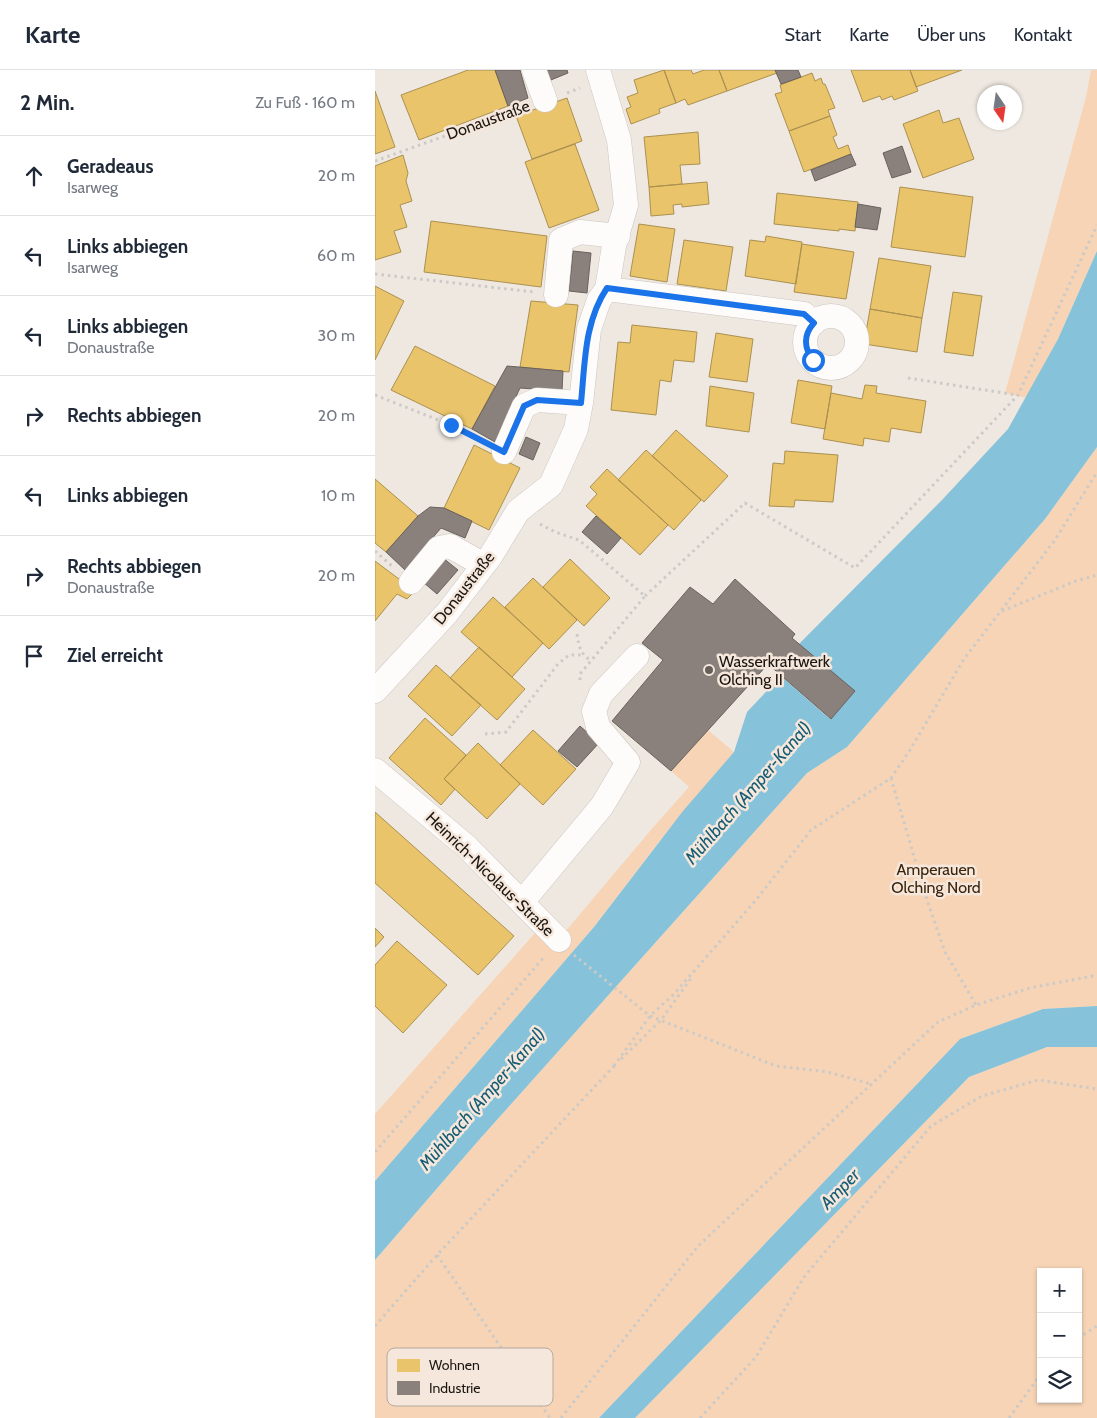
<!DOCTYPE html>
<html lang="de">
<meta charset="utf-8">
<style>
:root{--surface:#fff;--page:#f2f2f3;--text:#1f2937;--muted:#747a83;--line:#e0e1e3}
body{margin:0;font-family:Cabin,sans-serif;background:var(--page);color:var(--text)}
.controls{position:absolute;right:15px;bottom:15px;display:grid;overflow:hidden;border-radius:0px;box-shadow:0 1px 4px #0004}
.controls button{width:45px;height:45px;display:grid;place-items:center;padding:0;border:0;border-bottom:1px solid var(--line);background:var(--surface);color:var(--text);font:25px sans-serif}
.compass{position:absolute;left:602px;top:15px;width:45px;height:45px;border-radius:50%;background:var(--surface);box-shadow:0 1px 4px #0004;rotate:167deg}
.stop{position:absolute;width:15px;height:15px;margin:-11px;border:4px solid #1a73e8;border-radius:50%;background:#fff}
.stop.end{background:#1a73e8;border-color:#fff;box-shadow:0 1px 5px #0008}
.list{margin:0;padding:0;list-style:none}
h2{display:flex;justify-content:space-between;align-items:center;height:65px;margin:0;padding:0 20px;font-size:21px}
h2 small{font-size:16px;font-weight:400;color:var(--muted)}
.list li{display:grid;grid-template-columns:32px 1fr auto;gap:15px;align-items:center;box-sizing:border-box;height:80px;padding:0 20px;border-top:1px solid var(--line)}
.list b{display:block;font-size:19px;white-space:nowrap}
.list p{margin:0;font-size:16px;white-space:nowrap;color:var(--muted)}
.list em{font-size:16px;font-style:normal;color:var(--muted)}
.icon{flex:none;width:28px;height:28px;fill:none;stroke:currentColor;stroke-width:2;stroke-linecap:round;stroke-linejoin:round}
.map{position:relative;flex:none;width:722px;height:1348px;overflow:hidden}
header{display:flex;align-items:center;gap:30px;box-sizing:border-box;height:70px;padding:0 25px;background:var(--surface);border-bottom:1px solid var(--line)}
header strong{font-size:24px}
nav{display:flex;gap:28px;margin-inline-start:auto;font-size:18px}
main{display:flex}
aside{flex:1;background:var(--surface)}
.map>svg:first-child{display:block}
.green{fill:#f7d4b5;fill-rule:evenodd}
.water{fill:#86c2d9}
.homes{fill:#e9c46a;stroke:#ab9050}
.industry{fill:#8a817c;stroke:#69615c}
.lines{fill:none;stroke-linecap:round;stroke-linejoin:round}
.minor-casing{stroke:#cac5c0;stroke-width:25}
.path{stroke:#cccac7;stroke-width:3;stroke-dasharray:2.5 4;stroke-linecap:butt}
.minor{stroke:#fdfcfa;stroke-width:24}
.route{stroke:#1a73e8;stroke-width:6}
.poi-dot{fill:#65605a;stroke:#f5e7db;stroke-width:2}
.labels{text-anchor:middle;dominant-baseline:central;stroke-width:5;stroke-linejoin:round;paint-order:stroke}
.street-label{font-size:16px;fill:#1b1612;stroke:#f5e7db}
.poi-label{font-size:16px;fill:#1b1612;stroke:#f5e7db;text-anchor:start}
.park-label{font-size:16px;fill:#3c240c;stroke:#f5e7db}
.water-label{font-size:18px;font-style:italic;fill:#155c75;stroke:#f5e7db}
.key{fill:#f5e7db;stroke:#b4a89f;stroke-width:1}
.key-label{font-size:14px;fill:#1b1612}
</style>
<header>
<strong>Karte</strong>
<nav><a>Start</a><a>Karte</a><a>Über uns</a><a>Kontakt</a></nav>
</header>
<main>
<aside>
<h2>2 Min.<small>Zu Fuß · 160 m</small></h2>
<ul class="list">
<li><svg class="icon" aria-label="ahead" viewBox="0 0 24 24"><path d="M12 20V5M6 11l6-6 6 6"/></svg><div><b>Geradeaus</b><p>Isarweg</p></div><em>20 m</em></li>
<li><svg class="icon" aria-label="left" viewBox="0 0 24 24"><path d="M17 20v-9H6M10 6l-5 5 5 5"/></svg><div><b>Links abbiegen</b><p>Isarweg</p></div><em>60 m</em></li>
<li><svg class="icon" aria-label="left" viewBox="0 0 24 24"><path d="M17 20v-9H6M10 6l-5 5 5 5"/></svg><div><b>Links abbiegen</b><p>Donaustraße</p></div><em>30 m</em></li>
<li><svg class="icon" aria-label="right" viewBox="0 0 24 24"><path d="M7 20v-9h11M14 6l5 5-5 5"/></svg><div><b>Rechts abbiegen</b></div><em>20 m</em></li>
<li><svg class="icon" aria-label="left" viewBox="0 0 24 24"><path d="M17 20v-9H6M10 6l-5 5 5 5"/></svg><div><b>Links abbiegen</b></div><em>10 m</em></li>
<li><svg class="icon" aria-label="right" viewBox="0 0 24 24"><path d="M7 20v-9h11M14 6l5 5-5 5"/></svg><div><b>Rechts abbiegen</b><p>Donaustraße</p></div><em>20 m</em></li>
<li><svg class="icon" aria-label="arrive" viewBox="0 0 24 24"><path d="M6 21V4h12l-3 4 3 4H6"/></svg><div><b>Ziel erreicht</b></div></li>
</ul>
</aside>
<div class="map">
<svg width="722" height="1348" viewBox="0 0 722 1348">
<rect width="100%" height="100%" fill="#efe8e1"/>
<path class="green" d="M716,0H722V181L683,269L651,328L630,323L711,27Z
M722,377V936L668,939L585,969L224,1348H0V1190L103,1071L432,703L472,677L670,449Z
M333,660L359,682L286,769L219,857L0,1111V1044L167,855L184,869L275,761L314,717L296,701Z
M672,977H722V1348H260L594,1007ZM666,1202H703V1329H666Z"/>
<path class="water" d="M722,181V377L670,449L472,677L432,703L103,1071L0,1190V1111L219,857L308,741L359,682L372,642L406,606L455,649L424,574L567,430L633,359L683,269Z
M722,936V977H672L594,1007L260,1348H224L585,969L668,939Z"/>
<path class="homes" d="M93,0H120L133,36L44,70L26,25Z
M289,0H316L318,4L329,0H344L352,21L313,35L310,29L301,33Z
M289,0L301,33L284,39L285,43L256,54L251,39L256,37L252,27L263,23L259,10Z
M344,0H400L402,3L352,21Z
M476,0H535L543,21L519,30L517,26L507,30L505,26L488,32Z
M535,0H587L541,17Z
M437,3L440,11L446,8L448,14H450L460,38L453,40L455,46L414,61L400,24L407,22L405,15Z
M0,21L20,77L0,84Z
M192,28L207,71L157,89L141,46Z
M564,40L568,53L584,48L599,89L548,108L528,54Z
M455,46L462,65L458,67L463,79L473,75L476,84L429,102L414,61Z
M323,62L325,94L305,95L307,114L274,117L269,67Z
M200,74L224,140L174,158L150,92Z
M28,85L33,103L31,111L37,131L25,135L32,157L19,161L26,182L0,190V96Z
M332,112L334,134L307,137V134L298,135L299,144L276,146L274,117Z
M525,117L598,127L590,187L516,177Z
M402,123L483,132L480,161L464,159V161L399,154Z
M56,151L172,166L166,217L49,202Z
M264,154L300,159L292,212L255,206Z
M391,166L427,172L421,214L370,206L375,170L390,172Z
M309,170L358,177L351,221L302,214Z
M427,174L479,182L471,229L419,222Z
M504,188L556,196L547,248L495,239Z
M0,216L29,231L0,290Z
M578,222L607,226L598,286L569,282Z
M156,231L203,235L194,302L145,297Z
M495,239L547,248L542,282L489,274Z
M257,255L322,262L319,292L299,290L296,312L285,310L281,345L236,340L243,272L255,273Z
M341,263L378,269L372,312L334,307Z
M40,276L120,316L97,359L16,320Z
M423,310L457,316L450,359L416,353Z
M490,315L502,316L501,323L551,331L546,363L516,358L514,372L489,368L488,376L448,369L456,323L487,329Z
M335,316L379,323L374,362L331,356Z
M301,360L353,406L329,432L277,386Z
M99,375L145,398L114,460L69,438Z
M271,380L326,430L299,460L243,410Z
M410,381L463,385L458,432L420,430L419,437L394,436L398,393L409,394Z
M232,399L293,455L265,485L211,436L222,424L215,417Z
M0,409L43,446L11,482L0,473Z
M195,489L235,528L209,556L168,517Z
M0,491L40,521L32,529L22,524L0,551Z
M158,508L202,550L174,579L130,537Z
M118,527L168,573L137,607L86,562Z
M104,577L150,619L122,650L75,608Z
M61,595L106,635L77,666L33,626Z
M50,648L91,685L69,709L80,719L66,735L14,688Z
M158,660L201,699L168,735L125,695Z
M103,673L145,714L112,749L69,709Z
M0,742L139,866L103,905L0,813Z
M0,858L9,867L0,877Z
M22,871L72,915L28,963L0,936V895Z"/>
<path class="industry" d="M120,0H145L153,28L133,36Z
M167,0H192L193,3L171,12Z
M400,0H423L426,7L406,14Z
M527,76L536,102L517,108L508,83Z
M476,84L481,95L440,111L436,100Z
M483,134L506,138L502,160L480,157Z
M198,181L216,183L212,223L194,221Z
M132,296L188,301L187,321L145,318L120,372L97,359Z
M151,367L165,373L158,390L144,384Z
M55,437L69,438L97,451L90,468L66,458L30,500L11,482L43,446Z
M221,446L246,468L232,484L207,462Z
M68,488L83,500L62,524L48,512Z
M360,509L420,564L417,568L480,621L456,649L393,594L296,701L237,651L288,590L267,573L315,517L338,534Z
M205,656L224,673L202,697L183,681Z"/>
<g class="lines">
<g class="minor-casing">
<path id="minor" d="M159,0L170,30
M232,219L429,244L439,253
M181,225L186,170L205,162L243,166
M430 272a26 26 0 1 1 52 0a26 26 0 1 1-52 0Z
M129,382L149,336L162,330L206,333
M36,512L64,478L75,476L109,495
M0,621L72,543L115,487L143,441L176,415L201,359L206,333L214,259L224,230L232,219L239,176L251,135L244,70L223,0
M0,700L91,776L184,870
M147,832L227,736L253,692L223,657L219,641L226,624L262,586"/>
</g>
<path class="path" d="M192,23L205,18
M0,91L148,38
M0,204L159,222
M533,308L642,325
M0,325L76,355L109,371
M165,454L180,462L204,470L270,526L205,604V613
M0,481L18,497
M270,526L370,433L480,498L643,325L722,155
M627,541L701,511L722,505
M202,564C204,577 205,583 216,591
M110,664L131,662L183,594L194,585H208
M516,708L551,827L570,882L601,935
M199,885L275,946L401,996L453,1002L496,1014
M246,989L286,950L317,907
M239,996L275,946L299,924L381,830L436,760L516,708L535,680L589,589L680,470L722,402
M0,1082L170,886
M62,1185L175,1348
M0,1256L62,1185L240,995
M703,1268L722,1256
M186,1348L323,1176L563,952L601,935L655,918L717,906L722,908
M325,1348L381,1287L429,1207L556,1056L607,1026L663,1010L722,1019
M634,1348L666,1304"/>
<use href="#minor" class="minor"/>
</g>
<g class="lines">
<path class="route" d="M76,355L129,382L149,336L162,330L206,333C210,294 209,252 232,218L429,244L439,253C428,265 429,278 438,290"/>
</g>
<circle class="poi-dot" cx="334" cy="600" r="5"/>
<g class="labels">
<g class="street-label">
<text transform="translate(113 50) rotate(-20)">Donaustraße</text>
<text transform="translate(89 518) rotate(-52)">Donaustraße</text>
<text transform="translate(115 804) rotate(44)">Heinrich-Nicolaus-Straße</text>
</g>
<g class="poi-label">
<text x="344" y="591">Wasserkraftwerk<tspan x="344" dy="18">Olching II</tspan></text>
</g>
<g class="park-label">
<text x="561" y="799">Amperauen<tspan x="561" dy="18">Olching Nord</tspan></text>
</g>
<g class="water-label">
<text transform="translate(373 723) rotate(-49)">Mühlbach (Amper-Kanal)</text>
<text transform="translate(107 1029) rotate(-49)">Mühlbach (Amper-Kanal)</text>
<text transform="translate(465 1119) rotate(-46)">Amper</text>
</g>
</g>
<rect x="12" y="1278" width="166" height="58" rx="8" class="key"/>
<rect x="22" y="1289" width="23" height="13" fill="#e9c46a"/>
<rect x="22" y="1311" width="23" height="14" fill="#8a817c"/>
<g class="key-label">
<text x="54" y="1300">Wohnen</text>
<text x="54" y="1323">Industrie</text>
</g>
</svg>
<div class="controls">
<button>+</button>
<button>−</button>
<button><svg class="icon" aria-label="layers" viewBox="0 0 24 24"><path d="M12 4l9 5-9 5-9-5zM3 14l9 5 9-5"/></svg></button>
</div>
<svg class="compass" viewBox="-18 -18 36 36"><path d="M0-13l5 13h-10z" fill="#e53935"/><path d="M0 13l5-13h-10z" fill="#747a83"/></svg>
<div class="stop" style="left:438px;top:290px"></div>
<div class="stop end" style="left:76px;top:355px"></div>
</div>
</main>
